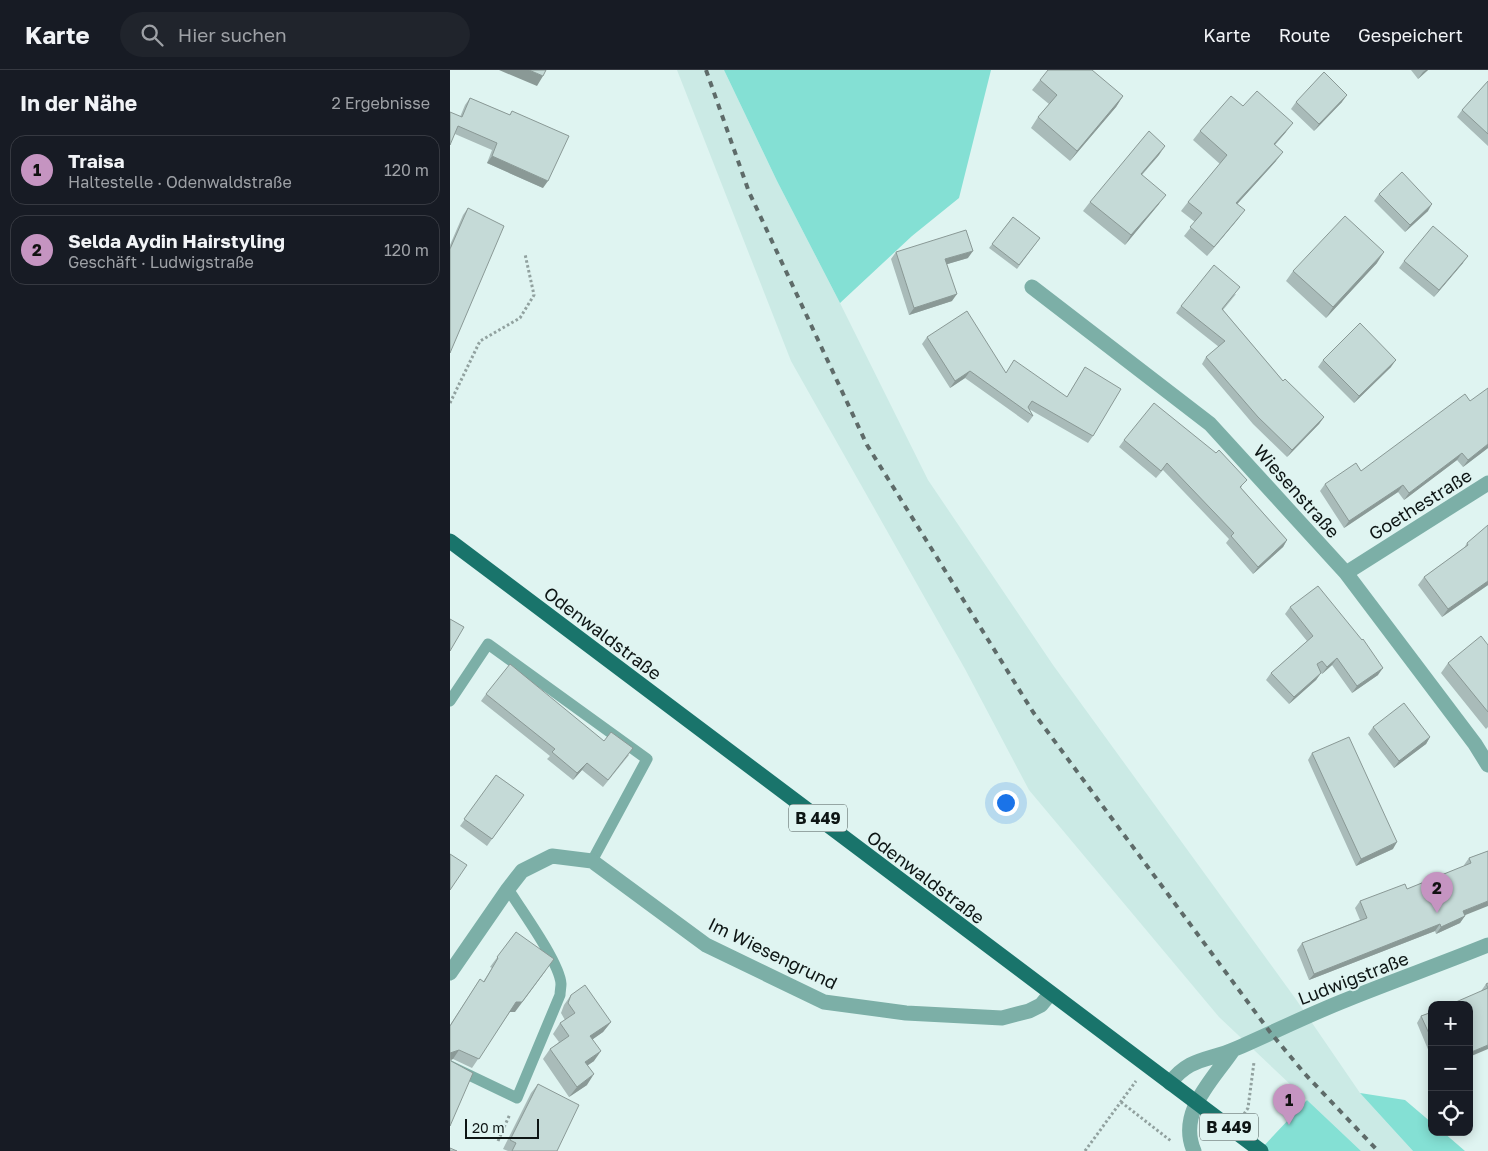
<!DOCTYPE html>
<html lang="de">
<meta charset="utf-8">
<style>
:root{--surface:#171b24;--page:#20242c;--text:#f1f3f6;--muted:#9ea1a6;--line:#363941;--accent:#c594c1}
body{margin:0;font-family:"Golos Text",sans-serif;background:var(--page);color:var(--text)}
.controls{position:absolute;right:15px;bottom:15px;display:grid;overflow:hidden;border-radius:10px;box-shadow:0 2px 12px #0003}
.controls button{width:45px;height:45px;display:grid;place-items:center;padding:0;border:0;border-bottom:1px solid var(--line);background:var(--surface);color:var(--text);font:25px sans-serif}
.scale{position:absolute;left:15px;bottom:12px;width:74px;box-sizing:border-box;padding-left:5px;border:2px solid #0d1514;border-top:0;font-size:14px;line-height:18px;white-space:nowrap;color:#0d1514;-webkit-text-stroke:4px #dff4f1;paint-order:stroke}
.you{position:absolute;left:555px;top:732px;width:18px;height:18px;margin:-12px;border:4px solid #fff;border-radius:50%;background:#1a73e8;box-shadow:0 0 0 8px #1a73e833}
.badge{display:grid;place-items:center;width:32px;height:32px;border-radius:50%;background:var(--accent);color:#111;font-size:16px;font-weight:700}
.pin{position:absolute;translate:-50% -41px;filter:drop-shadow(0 1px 2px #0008)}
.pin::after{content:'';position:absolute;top:26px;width:18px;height:15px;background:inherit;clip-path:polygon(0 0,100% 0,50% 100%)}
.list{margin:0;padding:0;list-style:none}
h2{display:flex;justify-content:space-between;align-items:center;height:65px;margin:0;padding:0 20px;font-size:21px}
h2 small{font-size:16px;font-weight:400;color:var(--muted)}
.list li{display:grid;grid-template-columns:32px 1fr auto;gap:15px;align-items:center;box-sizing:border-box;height:70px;margin:0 10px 10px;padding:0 10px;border:1px solid var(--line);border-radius:15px}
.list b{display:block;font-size:19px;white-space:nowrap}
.list p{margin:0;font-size:16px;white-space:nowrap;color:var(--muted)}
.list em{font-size:16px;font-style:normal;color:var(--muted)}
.icon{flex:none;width:28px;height:28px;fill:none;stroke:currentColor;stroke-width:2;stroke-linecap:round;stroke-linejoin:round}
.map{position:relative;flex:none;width:1038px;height:1081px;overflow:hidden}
header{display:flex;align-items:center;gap:30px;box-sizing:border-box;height:70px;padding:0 25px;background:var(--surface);border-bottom:1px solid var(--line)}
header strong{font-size:24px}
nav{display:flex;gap:28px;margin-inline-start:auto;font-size:18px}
.search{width:350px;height:45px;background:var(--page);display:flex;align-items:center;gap:12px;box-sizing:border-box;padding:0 18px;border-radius:28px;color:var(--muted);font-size:19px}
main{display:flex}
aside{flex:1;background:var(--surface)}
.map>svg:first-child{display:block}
.built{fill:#cbeae5}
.green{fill:#84e0d4}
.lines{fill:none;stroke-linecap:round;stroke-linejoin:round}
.path{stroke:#91a19f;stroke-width:3;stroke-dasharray:2.5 2.5;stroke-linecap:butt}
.service{stroke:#7cafa7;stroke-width:11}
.minor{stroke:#7cafa7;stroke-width:15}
.primary{stroke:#19746b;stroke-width:15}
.rail{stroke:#5e6b69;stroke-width:4;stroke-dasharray:6 6;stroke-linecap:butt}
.wall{fill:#a9bbb9}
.shaded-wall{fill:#8a9996}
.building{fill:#c5dad7;stroke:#8a9996}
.labels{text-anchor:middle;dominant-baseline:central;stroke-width:4;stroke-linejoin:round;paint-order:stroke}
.shield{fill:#dff4f1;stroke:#4c5856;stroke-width:1}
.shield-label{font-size:16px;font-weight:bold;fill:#0d1514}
.street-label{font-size:18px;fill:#0d1514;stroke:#dff4f1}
</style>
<header>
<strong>Karte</strong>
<div class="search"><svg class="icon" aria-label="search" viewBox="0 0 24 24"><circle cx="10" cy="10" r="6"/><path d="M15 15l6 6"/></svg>Hier suchen</div>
<nav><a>Karte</a><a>Route</a><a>Gespeichert</a></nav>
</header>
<main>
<aside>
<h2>In der Nähe<small>2 Ergebnisse</small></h2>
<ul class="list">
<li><span class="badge">1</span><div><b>Traisa</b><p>Haltestelle · Odenwaldstraße</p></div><em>120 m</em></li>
<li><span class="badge">2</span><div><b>Selda Aydin Hairstyling</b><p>Geschäft · Ludwigstraße</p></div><em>120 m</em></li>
</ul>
</aside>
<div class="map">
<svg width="1038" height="1081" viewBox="0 0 1038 1081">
<rect width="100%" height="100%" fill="#dff4f1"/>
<path class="built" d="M227,0H274L327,111L390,233L478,410L603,595L845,928L910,1023L963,1081H911L769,947L579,720L515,599L341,291Z"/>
<path class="green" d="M274,0H541L509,128L462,166L390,233L327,111Z
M910,1023L955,1030L982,1053V1062H993L1015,1081H963Z
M857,1030L911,1081H809Z"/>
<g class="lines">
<path class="path" d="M0,333L30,271L70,248L84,225L75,184
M671,1032L721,1071
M794,1044L798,1038L804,992
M48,1071L60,1044
M635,1081L686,1011"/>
<path class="service" d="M0,631L38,574L197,689L142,791
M0,996L67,1028L110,925C110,922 111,917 111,914C110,893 70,838 58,819"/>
<path class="minor" d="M582,217L760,354L896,503L1025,674L1038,695
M896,503L1038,413
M0,903L58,819L72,801L102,786L142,791L256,875L374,932L456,943L552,948L579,941L591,935L600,924
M720,1013C740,987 758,991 785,979C822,963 858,945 896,930C943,911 991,894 1038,875
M744,1081C727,1042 763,1010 783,980"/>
<path class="primary" d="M0,471L811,1081"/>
<path class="rail" d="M256,0L299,122L417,375L583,642L820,962L855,1004L928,1081"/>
</g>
<path class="wall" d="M961,0H978L968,9Z
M590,10L673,26L666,37L620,91L581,58L588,47L599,34L582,20Z
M1038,11V76L1007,47L1012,40Z
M20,28L60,45L62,41L93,118L37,93L42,80L5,64L10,47L15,35Z
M846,32H892L864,61L841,39Z
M793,36L836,62L825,75L826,91L787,134L788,149L757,186L734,166L745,152L731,141L738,132L770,94L743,70L750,61Z
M709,85L692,105L709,134L675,175L633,141L640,132Z
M929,124L978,141L955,162L924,131Z
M18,138L0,283V175L13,145Z
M563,147L590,168L567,199L539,178Z
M446,182L518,188L497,194L502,231L459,245L441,189Z
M954,191L1013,193L984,227L949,198Z
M927,193L876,248L836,211L843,201Z
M786,224L773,240L833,311L874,347L869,354L837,387L803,354L752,294L756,287L769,277L726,243L731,236Z
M477,267L556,303L617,327L635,297L643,366L638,373L579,339L583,346L578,353L515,308L500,318L472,274Z
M873,290L941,297L904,333L868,297Z
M674,370L792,416L791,418L837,470L833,477L803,504L776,473L779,469L713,400L706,408L669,377Z
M1038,378L1013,397L1007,390L954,430L948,422L894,458L870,421L875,414L911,401Z
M1017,473L1038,515L992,547L968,515L974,507L1014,478Z
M840,537L928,605L902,623L882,595L872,604L871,603L866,610L839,634L816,610L821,603L857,571L835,544Z
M1038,575V657L1036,659L991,603L998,593Z
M36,624L154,671L179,685L153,717L132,700L123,710L97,689L100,686L31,631Z
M923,657L980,667L976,674L944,698L918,664Z
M862,683L943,779L906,796L858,690Z
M46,705L74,725L37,776L10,756Z
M1038,781L1015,845L1010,853L986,864L985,861L859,910L847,880L852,873L910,850L905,838L910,831L957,819L1015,796L1014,795L1019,788Z
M66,862L65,942H60L22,998L3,989L1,990L0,1056V955L30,909L33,912L42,898L40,897Z
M1038,913V979L1031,921L1036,914Z
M121,925L161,952L153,962L143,969L144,991L138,995L137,1015L119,1027L93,989L100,979L109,972L103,964L110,953L115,950L111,943L114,935Z
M982,942V989L967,953L971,946Z
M88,1014L107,1081H58L53,1079L81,1023Z"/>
<path class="shaded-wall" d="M49,0H79L93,6L87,16Z
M976,0H978L968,9L973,2Z
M897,25L892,32L864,61L869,54Z
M673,26L666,37L620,91L627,81Z
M843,53L836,62L817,83L824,74Z
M715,76L709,85L684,113L691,104Z
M833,82L826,91L780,142L786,133Z
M42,86L98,111L93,118L37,93Z
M716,125L709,134L675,175L681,165Z
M982,134L978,141L955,162L960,155Z
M795,140L788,149L757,186L764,177Z
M523,181L518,188L491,196L495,189Z
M934,182L927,193L876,248L883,237Z
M1018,186L1013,193L984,227L989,220Z
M507,224L502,231L459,245L464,238Z
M946,290L941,297L904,333L909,326Z
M520,301L515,308L500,318L505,311Z
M874,347L869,354L837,387L842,380Z
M1038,374V378L1013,397L1018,390Z
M1012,383L1007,390L954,430L959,423Z
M953,415L948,422L894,458L899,451Z
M837,470L833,477L803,504L808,497Z
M1038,511V515L992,547L998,539Z
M887,588L882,595L872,604L877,597Z
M933,598L928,605L902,623L907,616Z
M871,603L866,610L839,634L844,627Z
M980,667L976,674L944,698L949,691Z
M137,693L132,700L123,710L127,703Z
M947,772L943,779L906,796L911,789Z
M1038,831V836L1008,848L1013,841Z
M1015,846L1010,853L986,864L991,857Z
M990,854L985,861L859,910L864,904Z
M97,899L65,942H59L66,932Z
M161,952L153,962L133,976L140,966Z
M1038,975V979L1019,987V983Z
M9,980L3,989L0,990V983Z
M151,981L144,991L128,1002L135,992Z
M144,1004L137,1015L119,1027L127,1017Z"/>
<path class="building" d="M79,0H96L93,6Z
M598,0H642L673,26L627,81L588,47L607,25L590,10Z
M874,2L897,25L869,54L846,32Z
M1038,11V64L1012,40Z
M807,21L843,53L824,74L833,82L786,133L795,140L764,177L740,157L752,143L738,132L777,85L750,61L781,26L793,36Z
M20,28L60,45L62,41L119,66L98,111L42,86L47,73L8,56L0,75V42L12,47Z
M699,61L715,76L691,104L716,125L681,165L640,132Z
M952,102L982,134L960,155L929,124Z
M18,138L54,156L0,283V179Z
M895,146L934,182L883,237L843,201Z
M563,147L590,168L569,195L542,174Z
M983,156L1018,186L989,220L954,191Z
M516,160L523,181L495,189L507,224L464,238L446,182Z
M764,195L790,217L772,239L833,311L835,309L874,347L842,380L808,347L756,287L775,271L731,236Z
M517,241L556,303L564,290L617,327L635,297L671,319L643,366L582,331L578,337L583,346L520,301L505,311L477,267Z
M910,253L946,290L909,326L873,290Z
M1038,318V374L1018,390L1012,383L959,423L953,415L899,451L875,414L906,393L911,401L1015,324L1020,331Z
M704,333L766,383L769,380L797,410L790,417L837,470L808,497L781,466L784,463L717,393L711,401L674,370Z
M1038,455V511L998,539L974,507L1018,475L1017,473Z
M868,516L912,570L913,569L933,598L907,616L887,588L877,597L872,591L867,594L871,603L844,627L821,603L863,566L840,537Z
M0,549L14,557L0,581Z
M1031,566L1038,575V642L998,593Z
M60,594L154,671L161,662L183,678L158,710L137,693L127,703L102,682L105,679L36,624Z
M954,633L980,667L949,691L923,657Z
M899,667L947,772L911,789L862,683Z
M46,705L74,725L42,769L14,749Z
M1038,781V831L1013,841L1015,846L991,857L990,854L864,904L852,873L917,848L910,831L955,814L957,819L1021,793L1019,788Z
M0,784L17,795L0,820Z
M66,862L104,889L72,932H66L29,989L9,980L0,983L1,991L23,1003L0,1056V956L30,909L34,912L48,888L47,887Z
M1038,913V975L1019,983V935H999L1038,918L1036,914Z
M135,915L161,952L140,966L151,981L135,992L144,1004L127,1017L100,979L119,966L110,953L125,943L118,933L121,925Z
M982,942V970L971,946Z
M88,1014L129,1035L107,1081H62L66,1073L60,1070Z
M0,1078L7,1081H0Z"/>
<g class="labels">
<g class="shield">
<rect x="339" y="734.5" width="58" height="27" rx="4"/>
<rect x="750" y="1043.5" width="58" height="27" rx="4"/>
</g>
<g class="shield-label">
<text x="368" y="748">B 449</text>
<text x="779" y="1057">B 449</text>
</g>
<g class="street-label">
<text transform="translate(847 421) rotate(48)">Wiesenstraße</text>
<text transform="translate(970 434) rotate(-32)">Goethestraße</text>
<text transform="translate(153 563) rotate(37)">Odenwaldstraße</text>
<text transform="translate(476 807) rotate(37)">Odenwaldstraße</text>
<text transform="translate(323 883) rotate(26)">Im Wiesengrund</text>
<text transform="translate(903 908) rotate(-21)">Ludwigstraße</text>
</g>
</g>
</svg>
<div class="controls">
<button>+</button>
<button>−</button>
<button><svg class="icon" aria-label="locate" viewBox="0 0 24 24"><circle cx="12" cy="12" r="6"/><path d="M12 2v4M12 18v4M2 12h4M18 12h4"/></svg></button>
</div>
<div class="scale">20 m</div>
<div class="you"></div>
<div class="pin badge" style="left:839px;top:1055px">1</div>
<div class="pin badge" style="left:987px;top:843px">2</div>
</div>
</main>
